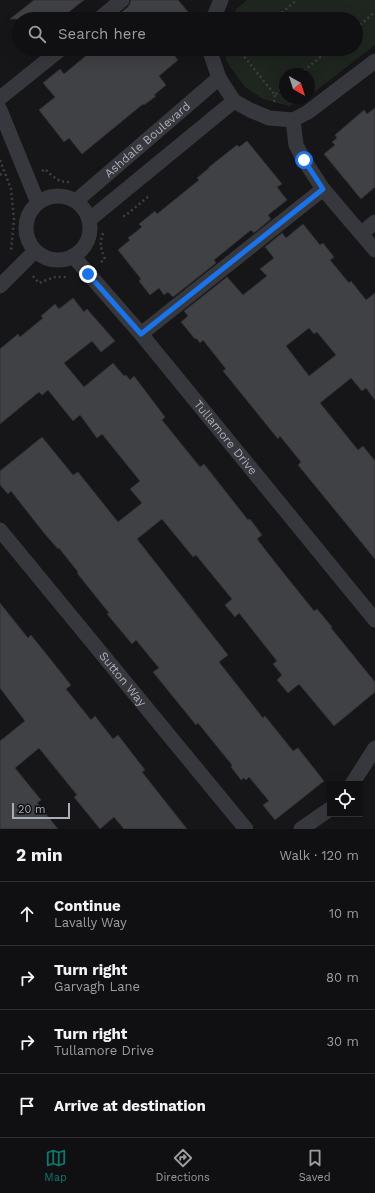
<!DOCTYPE html>
<meta charset="utf-8">
<style>
:root{--surface:#101012;--page:#19191b;--text:#f1f3f6;--muted:#9c9d9f;--line:#303032;--accent:#0f766e}
body{margin:0;font-family:"Work Sans",sans-serif;background:var(--page);color:var(--text)}
.controls{position:absolute;right:12px;bottom:12px;display:grid;overflow:hidden;border-radius:0px;box-shadow:0 4px 16px #0002}
.controls button{width:36px;height:36px;display:grid;place-items:center;padding:0;border:0;border-bottom:1px solid var(--line);background:var(--surface);color:var(--text);font:20px sans-serif}
.compass{position:absolute;left:279px;top:68px;width:36px;height:36px;border-radius:50%;background:var(--surface);box-shadow:0 4px 16px #0002;rotate:141deg}
.scale{position:absolute;left:12px;bottom:10px;width:58px;box-sizing:border-box;padding-left:4px;border:2px solid #a8adb8;border-top:0;font-size:11px;line-height:14px;white-space:nowrap;color:#a8adb8;-webkit-text-stroke:3px #111113;paint-order:stroke}
.stop{position:absolute;width:12px;height:12px;margin:-9px;border:3px solid #1a73e8;border-radius:50%;background:#fff}
.stop.end{background:#1a73e8;border-color:#fff;box-shadow:0 1px 4px #0008}
.list{margin:0;padding:0;list-style:none}
h2{display:flex;justify-content:space-between;align-items:center;height:52px;margin:0;padding:0 16px;font-size:17px}
h2 small{font-size:13px;font-weight:400;color:var(--muted)}
.list li{display:grid;grid-template-columns:26px 1fr auto;gap:12px;align-items:center;box-sizing:border-box;height:64px;padding:0 16px;border-top:1px solid var(--line)}
.list b{display:block;font-size:15px;white-space:nowrap}
.list p{margin:0;font-size:13px;white-space:nowrap;color:var(--muted)}
.list em{font-size:13px;font-style:normal;color:var(--muted)}
.icon{flex:none;width:22px;height:22px;fill:none;stroke:currentColor;stroke-width:2;stroke-linecap:round;stroke-linejoin:round}
.map{position:relative;flex:none;width:375px;height:829px;overflow:hidden}
.search{position:absolute;background:var(--surface);box-shadow:0 4px 16px #0002;left:12px;right:12px;top:12px;height:44px;display:flex;align-items:center;gap:10px;box-sizing:border-box;padding:0 14px;border-radius:22px;color:var(--muted);font-size:15px}
.sheet{height:308px;background:var(--surface)}
nav{display:flex;justify-content:space-around;align-items:center;box-sizing:border-box;height:56px;border-top:1px solid var(--line);background:var(--surface);font-size:11px;color:var(--muted)}
nav a{display:grid;justify-items:center;gap:2px}
nav .on{color:var(--accent)}
.map>svg:first-child{display:block}
.green{fill:#1e261f}
.building{fill:#404145;stroke:#303034;fill-rule:evenodd}
.lines{fill:none;stroke-linecap:round;stroke-linejoin:round}
.path{stroke:#3d3f44;stroke-width:2.5;stroke-dasharray:2 3;stroke-linecap:butt}
.minor{stroke:#37383d;stroke-width:15}
.route{stroke:#1a73e8;stroke-width:5}
.labels{text-anchor:middle;dominant-baseline:central;stroke-width:4;stroke-linejoin:round;paint-order:stroke}
.street-label{font-size:12px;fill:#a8adb8;stroke:#111113}
</style>
<div class="map">
<svg width="375" height="829" viewBox="0 0 375 829">
<rect width="100%" height="100%" fill="#161618"/>
<path class="green" d="M247,0H375V45L309,96V74H285V98H305L289,106L263,99L245,87L226,61L227,49H356V19H233L236,9Z"/>
<path class="building" d="M34,0H84L60,19H10Z
M131,0H178L194,19H121L118,15L128,7L130,3Z
M94,49H169L178,60L159,76L166,85L154,95L156,96L144,105L143,104L82,154L69,138L64,142L39,110L55,97L43,83L60,69L64,74Z
M375,108V187L361,199L324,154L335,145L332,142L337,138L335,135L364,110L367,114Z
M247,141L282,184L277,187L287,200L268,215L271,219L254,233L251,230L214,260L216,263L173,297L168,292L164,295L159,288L150,295L139,281L141,279L118,250L130,240L128,238L142,227L139,224L155,211L157,214L199,180L197,178L209,168V167L237,145L239,147Z
M303,224L320,245L323,243L334,257L330,260L349,283L351,281L366,300L375,293V400L366,388L362,391L351,378L320,403L358,450L363,446L375,461V559L298,465L301,462L280,436L278,439L223,371L226,369L203,340L200,343L196,338L195,339L181,322L188,316L184,311L227,277L243,295L267,276L260,269L274,258L265,247L282,233L286,238ZM309,328L314,334L317,332L336,355L309,376L286,346Z
M73,298L84,312L87,309L115,341L101,352L92,341L64,363L84,387L113,363L124,376L126,375L130,380L134,376L165,417L162,420L200,467L204,464L248,520L250,519L262,535L257,539L274,561L314,611L317,609L332,627L331,628L375,682V692L334,726L299,684L288,693L277,680L282,675L273,664L277,661L239,613L235,617L225,605L232,599L196,555L193,557L162,519L137,539L228,655L219,662L263,718L265,716L293,751L298,748L324,781L275,820L263,805L269,801L249,777L246,780L244,778L241,780L231,767L232,765L198,723L196,725L153,672L159,668L136,640L132,644L107,614L109,613L77,573L78,572L59,548L58,549L44,533L11,491L8,494L0,485V471L42,437L73,475L78,472L118,522L142,503L130,489L140,481L102,434L97,438L80,415L73,421L48,390L42,395L39,392L0,424V349L18,334L20,337L43,318L41,316L55,304L59,309Z
M0,603L28,638L31,635L71,685L66,689L91,720L95,716L113,739L118,735L145,770L142,772L187,829H124L114,817L100,829L74,797L77,795L39,748L15,768L41,800L37,803L58,829H0V741L25,721L0,688Z"/>
<g class="lines">
<path class="path" d="M274,19L297,0
M356,28L375,12
M238,49L275,95L285,86
M300,74L330,49
M274,102L275,95
M0,160L11,189L14,219L11,251
M42,171L45,169C52,176 59,183 70,182
M0,175L4,172
M123,216H125L150,195
M101,262L105,259C100,247 99,243 104,231
M33,276L39,283L55,277H67"/>
<g class="minor">
<path d="M99,19L122,0"/>
<path d="M213,19L221,0"/>
<path d="M209,49L219,78L234,101L250,110L269,118L293,120L308,112L375,61"/>
<path d="M0,98L61,49"/>
<path d="M0,110L38,203"/>
<path d="M293,120L296,145L304,160L323,189L375,250"/>
<circle cx="58" cy="228" r="32"/>
<path id="s1" d="M76,201L219,78"/>
<path d="M89,220L234,101"/>
<path d="M362,233L375,222"/>
<path id="s2" d="M73,256L141,334L375,620"/>
<path d="M0,286L35,251"/>
<path d="M141,334L323,189"/>
<path id="s3" d="M0,530L246,829"/>
<path d="M352,784L375,748"/>
<path d="M301,829L330,809"/>
</g>
</g>
<g class="lines">
<path class="route" d="M88,274L141,334L323,189L304,160"/>
</g>
<g class="labels">
<g class="street-label">
<text stroke="none"><textPath href="#s1" startOffset="94">Ashdale Boulevard</textPath></text>
<text stroke="none"><textPath href="#s2" startOffset="237">Tullamore Drive</textPath></text>
<text stroke="none"><textPath href="#s3" startOffset="193">Sutton Way</textPath></text>
</g>
</g>
</svg>
<div class="controls">
<button><svg class="icon" aria-label="locate" viewBox="0 0 24 24"><circle cx="12" cy="12" r="6"/><path d="M12 2v4M12 18v4M2 12h4M18 12h4"/></svg></button>
</div>
<svg class="compass" viewBox="-18 -18 36 36"><path d="M0-13l5 13h-10z" fill="#e53935"/><path d="M0 13l5-13h-10z" fill="#9c9d9f"/></svg>
<div class="scale">20 m</div>
<div class="stop" style="left:304px;top:160px"></div>
<div class="stop end" style="left:88px;top:274px"></div>
<div class="search"><svg class="icon" aria-label="search" viewBox="0 0 24 24"><circle cx="10" cy="10" r="6"/><path d="M15 15l6 6"/></svg>Search here</div>
</div>
<section class="sheet">
<h2>2 min<small>Walk · 120 m</small></h2>
<ul class="list">
<li><svg class="icon" aria-label="ahead" viewBox="0 0 24 24"><path d="M12 20V5M6 11l6-6 6 6"/></svg><div><b>Continue</b><p>Lavally Way</p></div><em>10 m</em></li>
<li><svg class="icon" aria-label="right" viewBox="0 0 24 24"><path d="M7 20v-9h11M14 6l5 5-5 5"/></svg><div><b>Turn right</b><p>Garvagh Lane</p></div><em>80 m</em></li>
<li><svg class="icon" aria-label="right" viewBox="0 0 24 24"><path d="M7 20v-9h11M14 6l5 5-5 5"/></svg><div><b>Turn right</b><p>Tullamore Drive</p></div><em>30 m</em></li>
<li><svg class="icon" aria-label="arrive" viewBox="0 0 24 24"><path d="M6 21V4h12l-3 4 3 4H6"/></svg><div><b>Arrive at destination</b></div></li>
</ul>
</section>
<nav>
<a class="on"><svg class="icon" aria-label="map" viewBox="0 0 24 24"><path d="M3 6l6-2 6 2 6-2v14l-6 2-6-2-6 2zM9 4v14M15 6v14"/></svg>Map</a>
<a><svg class="icon" aria-label="directions" viewBox="0 0 24 24"><path d="M12 3l9 9-9 9-9-9zM9 14v-3h6M13 9l2 2-2 2"/></svg>Directions</a>
<a><svg class="icon" aria-label="saved" viewBox="0 0 24 24"><path d="M7 4h10v16l-5-4-5 4z"/></svg>Saved</a>
</nav>
